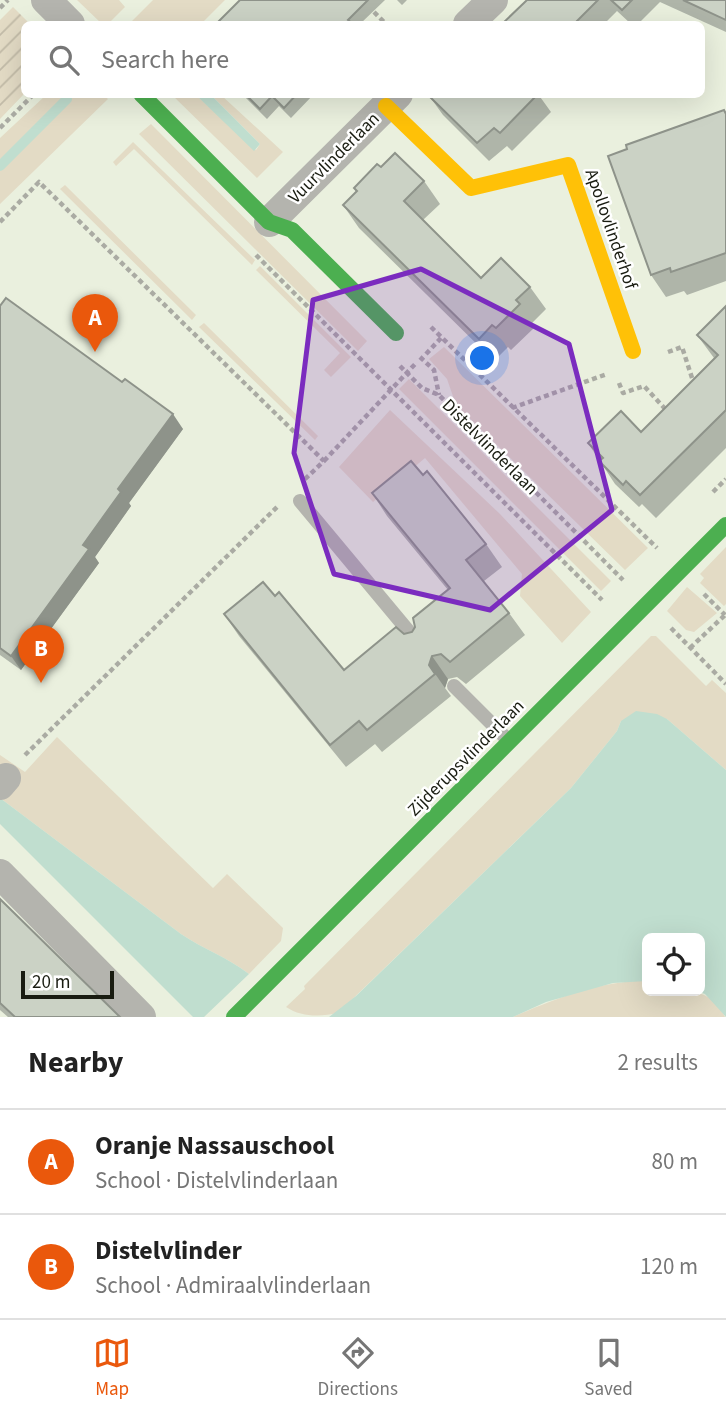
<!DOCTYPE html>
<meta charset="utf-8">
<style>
:root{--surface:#fff;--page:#f6f6f6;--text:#222;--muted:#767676;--line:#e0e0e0;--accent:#ea580c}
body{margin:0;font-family:"Source Sans 3",sans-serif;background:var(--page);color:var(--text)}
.controls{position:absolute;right:21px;bottom:21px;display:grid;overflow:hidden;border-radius:10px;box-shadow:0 7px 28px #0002}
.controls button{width:63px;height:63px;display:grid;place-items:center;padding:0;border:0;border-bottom:2px solid var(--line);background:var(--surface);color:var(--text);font:35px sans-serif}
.scale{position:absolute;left:21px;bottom:18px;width:93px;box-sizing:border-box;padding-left:7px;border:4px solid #191c11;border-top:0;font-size:19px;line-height:24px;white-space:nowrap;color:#191c11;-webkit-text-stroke:5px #fff;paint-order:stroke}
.you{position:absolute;left:483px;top:359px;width:24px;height:24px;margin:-18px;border:5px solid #fff;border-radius:50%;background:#1a73e8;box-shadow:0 0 0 10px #1a73e833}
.badge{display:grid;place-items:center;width:46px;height:46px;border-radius:50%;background:var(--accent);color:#fff;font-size:23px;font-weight:700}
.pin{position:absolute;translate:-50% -58px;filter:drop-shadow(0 2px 4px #0008)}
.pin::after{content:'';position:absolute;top:37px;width:24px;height:21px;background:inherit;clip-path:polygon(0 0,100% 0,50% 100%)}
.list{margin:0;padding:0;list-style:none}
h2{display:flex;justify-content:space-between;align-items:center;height:91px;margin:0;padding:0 28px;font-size:30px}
h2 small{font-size:23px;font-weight:400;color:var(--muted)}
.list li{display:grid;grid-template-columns:46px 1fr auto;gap:21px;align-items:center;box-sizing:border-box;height:105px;padding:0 28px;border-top:2px solid var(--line)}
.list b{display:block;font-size:26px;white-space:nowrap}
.list p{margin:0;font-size:23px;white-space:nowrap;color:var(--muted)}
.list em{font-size:23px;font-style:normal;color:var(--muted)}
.icon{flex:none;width:38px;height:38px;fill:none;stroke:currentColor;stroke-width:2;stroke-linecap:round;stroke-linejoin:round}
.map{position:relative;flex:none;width:726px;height:1017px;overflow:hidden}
.search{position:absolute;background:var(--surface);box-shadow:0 7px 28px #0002;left:21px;right:21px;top:21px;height:77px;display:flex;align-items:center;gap:18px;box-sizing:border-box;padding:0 24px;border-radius:10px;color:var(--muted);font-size:26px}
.sheet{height:301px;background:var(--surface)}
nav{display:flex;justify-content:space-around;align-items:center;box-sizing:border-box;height:98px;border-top:2px solid var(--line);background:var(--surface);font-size:19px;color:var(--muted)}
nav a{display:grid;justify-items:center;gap:4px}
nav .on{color:var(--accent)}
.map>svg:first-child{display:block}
.grass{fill:#e3dbc5}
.garden{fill:url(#garden-furrows)}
.water{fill:#c0decf}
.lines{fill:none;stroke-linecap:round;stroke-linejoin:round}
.stream{stroke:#c0decf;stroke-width:10}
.path{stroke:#aaaba3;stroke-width:4.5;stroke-dasharray:5 3.5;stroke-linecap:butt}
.lane{stroke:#b4b4ae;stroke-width:14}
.street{stroke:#b4b4ae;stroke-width:30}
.fast{stroke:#4caf50;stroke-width:16}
.slow{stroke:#ffc107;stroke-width:16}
.wall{fill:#afb5a9}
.shaded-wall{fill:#8e938a}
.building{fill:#cbd2c5;stroke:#8e938a;stroke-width:2}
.marked{fill:#7b2cbf;fill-opacity:0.2;stroke:#7b2cbf;stroke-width:5;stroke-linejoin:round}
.labels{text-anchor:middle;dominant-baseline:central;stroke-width:5;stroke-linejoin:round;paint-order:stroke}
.street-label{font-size:18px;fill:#191c11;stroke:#fff}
</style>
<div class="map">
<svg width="726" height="1017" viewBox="0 0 726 1017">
<defs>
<pattern id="garden-furrows" width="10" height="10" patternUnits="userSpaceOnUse" patternTransform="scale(1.75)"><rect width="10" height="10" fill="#e3dbc5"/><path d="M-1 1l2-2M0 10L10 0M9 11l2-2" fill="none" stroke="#c2bba8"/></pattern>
</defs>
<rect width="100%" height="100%" fill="#eaf0de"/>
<path class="grass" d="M77,0H119L125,7L108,24H102Z
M153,0H225L201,24H129Z
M46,95H103L108,99L0,204V138Z
M172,95H196L256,150L260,144L211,95H221L283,152L257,178Z
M151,124L367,341L358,351L139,134Z
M133,142L255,260L252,265L134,149L116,166L113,162Z
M65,185L196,315L192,320L60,189Z
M260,266L351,357L331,377L324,370L340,353L256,270Z
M204,323L318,436L315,440L199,327Z
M444,347L648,548L625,570L456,405L447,379L429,359Z
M409,379L611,581L601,591L399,389Z
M390,410L500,514L591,612L562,643L520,596L522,574L425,458L373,502L339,467Z
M726,547V604L724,606L700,583L704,578L700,574Z
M687,587L717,613L694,632L686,630L667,611Z
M651,636H656L706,686L712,680L726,693V770L667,719L621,721L617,731L571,788L338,1013C320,1017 301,1017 286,1007L305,989L304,986Z
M57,737L213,888L227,874L283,928L281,941L249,974C227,957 203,949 181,934L0,798V755L25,772Z
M635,981H647V991C676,991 712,984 725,1017H513C552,1000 592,984 635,981Z"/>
<path class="garden" d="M13,7L30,24H24V94L0,119V20Z"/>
<path class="water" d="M196,95H211L260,144L254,151Z
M636,711L657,714L667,719L726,770V1017L705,994L697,991H700V938H647V981L613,983L546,1002L513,1017H329L356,996L571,788L617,731L621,721Z
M0,798L181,934C203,949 227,957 249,974L204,1017H193L0,824Z"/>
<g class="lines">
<path class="stream" d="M0,166L67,99"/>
<path class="path" d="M362,0L386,24
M0,8L8,0
M0,128L34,94
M0,222L39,182L324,461L304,480
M256,255L602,600
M431,327L657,548
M668,352L682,347L694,384
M426,354L441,338
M420,357L434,370L439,395
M400,366L422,388L439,395L623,580
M619,383L623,393L644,386L668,412
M512,408L607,374
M324,461L417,362
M713,492L726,479
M704,594L725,615
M671,628L726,684
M690,648L725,615
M25,755L278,506"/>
<path class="lane" d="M300,501L420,645
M454,686L508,740"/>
<path class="street" d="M46,0L70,24
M468,24L493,0
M269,222L398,94
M0,785L6,778
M0,874L141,1017"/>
<path class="fast" d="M141,94L269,222L292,230L396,333
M234,1017L726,525"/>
<path class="slow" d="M386,106L471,188L568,165L633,351"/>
</g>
<path class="wall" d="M240,0H385L360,24H216Z
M397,0H407L402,5Z
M527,0H726V32L660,2L638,24H631L617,11L604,24H502Z
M242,94H314L291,118L279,106L267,119Z
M538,94L551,112L512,151L507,146L489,161L443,115L430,97Z
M724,110L726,112V281L687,295L684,291L666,297L651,275L627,149Z
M381,167L424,181L440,204L423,220L481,278L530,287L546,309L532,323L535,327L511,350L508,347L494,361L359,228L343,205L356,192L354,188Z
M0,306L183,429L129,503L131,506L95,557L99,563L21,670L0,655Z
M726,306V448L656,518L642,504L639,507L615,484L588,443L641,432L714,358L697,335Z
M423,475L486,544L502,567L484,581L509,613L525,635L466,684L457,677L448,679L445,688L451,696L382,752L375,744L346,767L239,636L224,614L275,596L344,670L412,632L448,590L387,516L372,493Z
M0,899L120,1017H8L0,1010Z"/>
<path class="shaded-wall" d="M173,414L183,429L129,503L131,506L95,557L99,563L21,670L11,656L118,489Z
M432,656L448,679L445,688L429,665Z"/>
<path class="building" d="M240,0H368L348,20L353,24H216Z
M527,0H598L574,24H502Z
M611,0H632L622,10Z
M683,0H726V20Z
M245,94H297L284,108L272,96L260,109Z
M433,94H538L500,133L494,128L477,143L430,97Z
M724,110L726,114V253L671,272L670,268L651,275L608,156L627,149L626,145Z
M395,153L424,181L404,201L481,278L501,258L530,287L516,300L520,304L496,328L492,325L479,339L343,205L357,191L354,188L377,164L381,167Z
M6,298L122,382L125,379L173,414L118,489L121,492L83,545L89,549L11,656L0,648V306Z
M726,306V410L640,495L626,481L623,485L599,461L603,458L588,443L621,411L641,432L718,355L697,335Z
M411,461L423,475L427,471L486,544L466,560L509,613L450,662L441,654L432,656L429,665L435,674L367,730L359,721L330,745L224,614L263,582L275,596L279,592L344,670L396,627L404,634L412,632L415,627L413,618L450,588L372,493Z
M0,899L120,1017H15L0,1003Z"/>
<path class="marked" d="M421,269L569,344L612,510L490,610L334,574L294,453L313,300Z"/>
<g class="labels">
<g class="street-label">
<text transform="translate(334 158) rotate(-45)">Vuurvlinderlaan</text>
<text transform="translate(611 229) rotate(71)">Apollovlinderhof</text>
<text transform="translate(490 447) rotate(45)">Distelvlinderlaan</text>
<text transform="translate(466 758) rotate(-45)">Zijderupsvlinderlaan</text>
</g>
</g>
</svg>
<div class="controls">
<button><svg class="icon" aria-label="locate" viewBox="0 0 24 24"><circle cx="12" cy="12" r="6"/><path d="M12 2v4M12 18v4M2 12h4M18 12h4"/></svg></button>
</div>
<div class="scale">20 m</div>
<div class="you"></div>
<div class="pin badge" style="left:95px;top:352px">A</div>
<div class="pin badge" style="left:41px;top:683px">B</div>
<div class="search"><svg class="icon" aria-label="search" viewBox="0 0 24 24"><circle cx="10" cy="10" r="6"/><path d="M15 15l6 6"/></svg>Search here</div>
</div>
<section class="sheet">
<h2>Nearby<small>2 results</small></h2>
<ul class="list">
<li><span class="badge">A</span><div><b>Oranje Nassauschool</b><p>School · Distelvlinderlaan</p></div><em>80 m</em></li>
<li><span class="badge">B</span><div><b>Distelvlinder</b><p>School · Admiraalvlinderlaan</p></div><em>120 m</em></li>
</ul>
</section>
<nav>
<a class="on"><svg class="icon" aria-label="map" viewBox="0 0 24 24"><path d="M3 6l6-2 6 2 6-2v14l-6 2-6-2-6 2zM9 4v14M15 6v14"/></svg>Map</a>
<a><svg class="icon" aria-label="directions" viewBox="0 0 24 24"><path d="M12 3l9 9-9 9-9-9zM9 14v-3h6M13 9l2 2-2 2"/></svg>Directions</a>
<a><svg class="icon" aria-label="saved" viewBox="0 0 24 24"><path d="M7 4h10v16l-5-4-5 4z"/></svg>Saved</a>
</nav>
